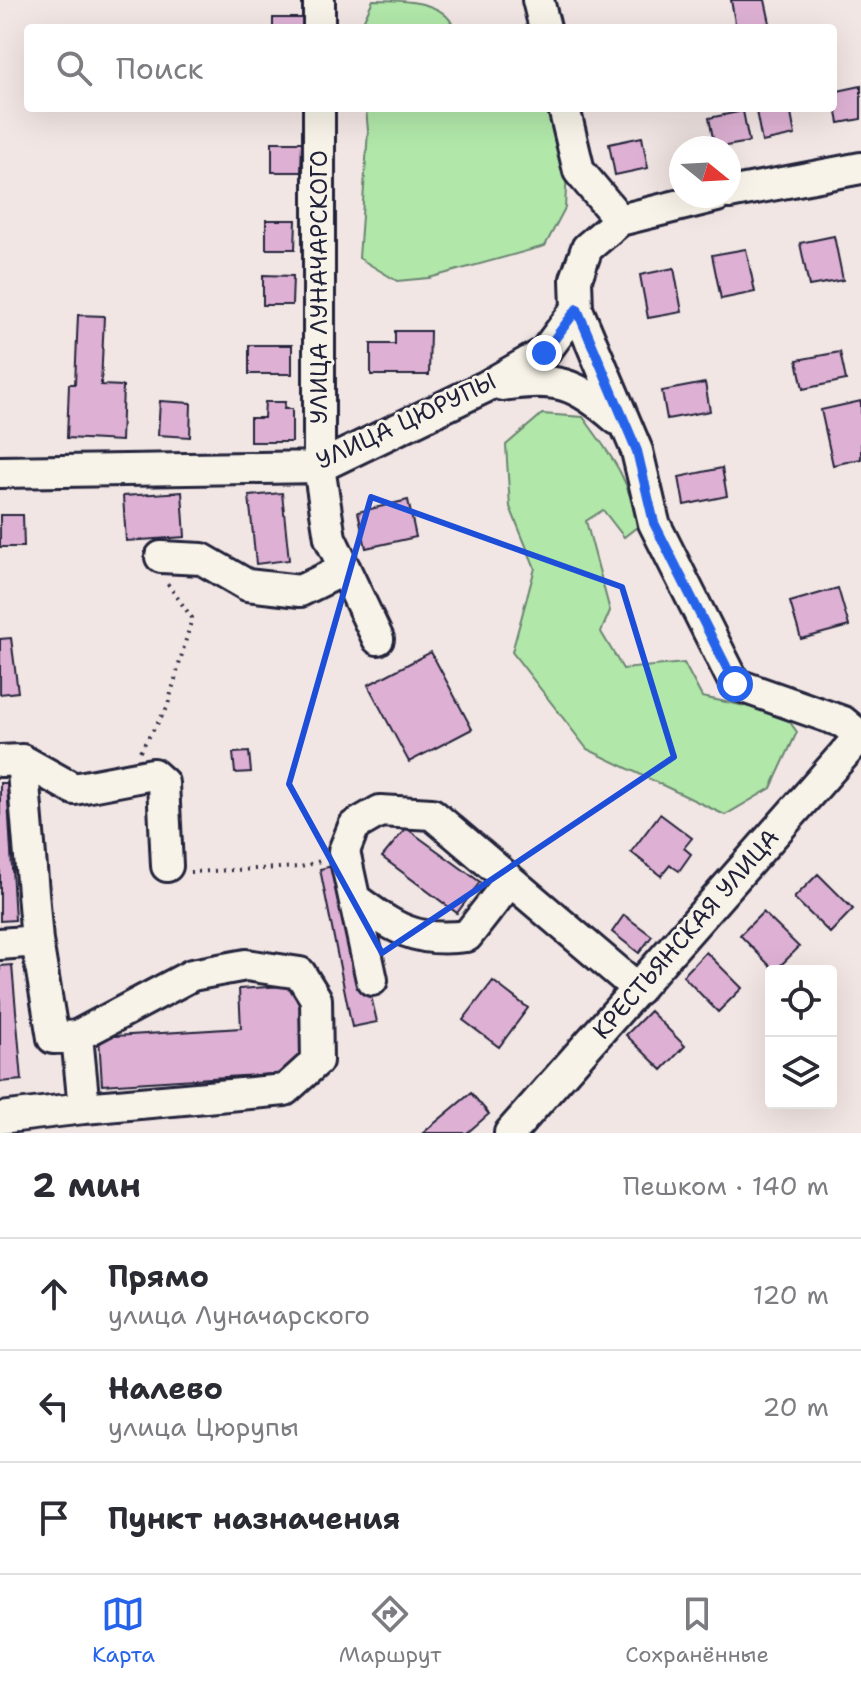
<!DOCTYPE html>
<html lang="ru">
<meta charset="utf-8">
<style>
:root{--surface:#fff;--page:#f2f2f3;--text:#2b2b33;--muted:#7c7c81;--line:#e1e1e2;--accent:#2563eb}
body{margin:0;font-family:"Shantell Sans",sans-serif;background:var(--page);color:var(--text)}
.controls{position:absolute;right:24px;bottom:24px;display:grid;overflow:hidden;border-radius:8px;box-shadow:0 8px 32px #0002}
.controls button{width:72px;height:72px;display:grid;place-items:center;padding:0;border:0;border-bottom:2px solid var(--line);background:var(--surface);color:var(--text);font:40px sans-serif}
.compass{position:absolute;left:669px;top:136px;width:72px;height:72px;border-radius:50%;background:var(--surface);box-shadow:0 8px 32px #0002;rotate:108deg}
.stop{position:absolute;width:24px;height:24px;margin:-18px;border:6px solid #2563eb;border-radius:50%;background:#fff}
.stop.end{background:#2563eb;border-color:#fff;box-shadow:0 2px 8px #0008}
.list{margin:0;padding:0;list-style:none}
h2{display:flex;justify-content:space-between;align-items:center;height:104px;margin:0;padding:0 32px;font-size:34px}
h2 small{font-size:26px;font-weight:400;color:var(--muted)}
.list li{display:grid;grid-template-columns:52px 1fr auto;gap:24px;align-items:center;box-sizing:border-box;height:112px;padding:0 32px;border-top:2px solid var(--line)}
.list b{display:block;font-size:30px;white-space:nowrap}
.list p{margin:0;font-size:26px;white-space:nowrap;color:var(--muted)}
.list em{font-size:26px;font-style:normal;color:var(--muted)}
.icon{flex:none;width:44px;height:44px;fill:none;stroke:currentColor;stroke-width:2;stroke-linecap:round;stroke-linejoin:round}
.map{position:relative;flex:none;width:861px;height:1133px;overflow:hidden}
.search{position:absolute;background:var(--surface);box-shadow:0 8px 32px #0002;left:24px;right:24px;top:24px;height:88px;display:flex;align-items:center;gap:20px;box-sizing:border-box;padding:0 28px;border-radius:8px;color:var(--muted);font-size:30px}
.sheet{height:440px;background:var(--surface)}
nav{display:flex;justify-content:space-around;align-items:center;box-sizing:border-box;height:112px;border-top:2px solid var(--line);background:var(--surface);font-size:22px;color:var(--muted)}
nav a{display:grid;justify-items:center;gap:4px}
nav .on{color:var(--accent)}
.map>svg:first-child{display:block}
.green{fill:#b1e7a9;stroke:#6a8472;stroke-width:2}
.building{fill:#deb1d4;stroke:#22223b;stroke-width:2}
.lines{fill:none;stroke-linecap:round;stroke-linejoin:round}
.minor-casing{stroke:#22223b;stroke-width:36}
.path{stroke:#22223b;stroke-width:4;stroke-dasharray:2 6;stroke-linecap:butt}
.minor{stroke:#f7f3e8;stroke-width:30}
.route{stroke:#2563eb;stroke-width:10}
.marked{fill:none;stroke:#1d4ed8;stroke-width:6;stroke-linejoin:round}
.labels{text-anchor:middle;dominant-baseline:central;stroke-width:6;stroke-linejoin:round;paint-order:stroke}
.street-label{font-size:24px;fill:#22223b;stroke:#f7f3e8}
</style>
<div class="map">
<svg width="861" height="1133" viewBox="0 0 861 1133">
<rect width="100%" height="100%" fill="#f2e6e4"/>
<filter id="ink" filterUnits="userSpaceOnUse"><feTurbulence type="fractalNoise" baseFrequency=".0125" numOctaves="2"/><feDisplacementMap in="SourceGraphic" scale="16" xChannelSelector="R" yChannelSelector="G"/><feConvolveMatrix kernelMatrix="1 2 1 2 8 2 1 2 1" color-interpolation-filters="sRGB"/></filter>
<g filter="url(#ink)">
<path class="green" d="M373,0C400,0 445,0 454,28H360Z
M366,108H551L567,170L565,208L545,246L429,278L397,281L359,258L368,131Z
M542,414L583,417C612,457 630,478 637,527L624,537L603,510L586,521L610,611L601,632L623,669L684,663L702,697L784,714L797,732L771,788L725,815L587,749L512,652L535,568L510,507L506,445Z"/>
<path class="building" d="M731,0H765L770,23L736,28Z
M273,18H303V28H273Z
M861,86V119L839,123L833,92Z
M768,108H790L795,135L762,142L756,111Z
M743,111L749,142L715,148L709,118Z
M642,137L648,168L615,175L609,144Z
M272,142H302L301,172H272Z
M266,220H296L295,249H266Z
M834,236L843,280L809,286L800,243Z
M746,249L755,292L721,299L712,255Z
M674,268L682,312L648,318L640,275Z
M263,275L293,276L292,305H263Z
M78,315L104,316L101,385L123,386L121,441L67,438L69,384H75Z
M395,331H430L429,375H371V344H395Z
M249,345H292V374H249Z
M840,352L846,380L803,389L797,360Z
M705,383L710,411L667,419L662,391Z
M160,401L191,403L190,437L158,435Z
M861,401V459L833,465L821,410Z
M265,402H285L284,409H292V442H250V418H264Z
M722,468L727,496L684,505L679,477Z
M182,492L185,537L126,541L123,496Z
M282,493L289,560L256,564L249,496Z
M408,500L416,537L366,548L358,512Z
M0,515H23L24,547H0Z
M838,588L849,626L801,639L790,602Z
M11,638L18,692L0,694V639Z
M431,652L472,729L409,762L368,685Z
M249,752L251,772L235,773L233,753Z
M0,783H7L15,920L0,921Z
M660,814L692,838L684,848L691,854L679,871L670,865L661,876L631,852Z
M406,828L480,882L457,913L382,857Z
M341,864L377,1022L352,1027L320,869Z
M818,874L853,909L830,933L794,898Z
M763,912L799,947L775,971L740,935Z
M624,915L652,936L639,953L612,932Z
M706,952L742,988L718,1012L683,976Z
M12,965L22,1080L0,1082V966Z
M493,981L528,1008L499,1047L463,1020Z
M300,985L305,1072L102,1085L99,1037L241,1028L239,989Z
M650,1011L685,1046L662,1070L626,1035Z
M471,1093L489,1114L467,1133H423Z"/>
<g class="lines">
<g class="minor-casing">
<path id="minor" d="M538,0L545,28
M319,28V0
M319,108V467L330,538L378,639
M564,108L579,171L620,220
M729,193L861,168
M577,309L637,451L654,523L735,684L843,722L860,736
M502,385C557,377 575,382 617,419
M0,472L319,467L485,387L544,353L577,309L576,279L587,248L620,220L717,196
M161,557L202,559L247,585L300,591L345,569
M22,760L37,941
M0,761L22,760L74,789L153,774L163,783L167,866
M355,899C394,928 415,943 467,936L510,881
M0,944L37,941L53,1038L77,1036L84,1108L0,1118
M372,980L344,851L354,826L380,811L432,814L638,989
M77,1036L192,975L246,965L300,973L316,999L317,1061L285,1090L84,1108
M510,1133L861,735"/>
</g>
<path class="path" d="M140,751L167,708L192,618L167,583
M190,872L301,867L320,861"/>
<use href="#minor" class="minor"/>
</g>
</g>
<g class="lines" filter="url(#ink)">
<path class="route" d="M544,353L577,309L637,451L654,523L735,684"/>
</g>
<path class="marked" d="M371,497L622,587L674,757L382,953L289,784Z"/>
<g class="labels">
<g class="street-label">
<text transform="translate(319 287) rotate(-90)">УЛИЦА ЛУНАЧАРСКОГО</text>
<text transform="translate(406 421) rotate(-25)">УЛИЦА ЦЮРУПЫ</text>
<text transform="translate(686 934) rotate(-49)">КРЕСТЬЯНСКАЯ УЛИЦА</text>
</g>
</g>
</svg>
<div class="controls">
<button><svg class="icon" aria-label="locate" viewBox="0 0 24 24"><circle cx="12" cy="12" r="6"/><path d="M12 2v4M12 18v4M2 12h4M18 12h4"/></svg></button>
<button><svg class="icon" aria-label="layers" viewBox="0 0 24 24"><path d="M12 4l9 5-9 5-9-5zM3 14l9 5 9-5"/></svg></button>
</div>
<svg class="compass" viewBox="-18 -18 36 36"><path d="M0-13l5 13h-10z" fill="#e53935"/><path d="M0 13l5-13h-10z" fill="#7c7c81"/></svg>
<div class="stop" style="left:735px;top:684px"></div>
<div class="stop end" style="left:544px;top:353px"></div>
<div class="search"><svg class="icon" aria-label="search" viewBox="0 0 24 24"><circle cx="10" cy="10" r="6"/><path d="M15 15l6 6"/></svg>Поиск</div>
</div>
<section class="sheet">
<h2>2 мин<small>Пешком · 140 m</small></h2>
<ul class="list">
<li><svg class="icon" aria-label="ahead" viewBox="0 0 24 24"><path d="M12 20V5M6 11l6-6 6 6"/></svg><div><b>Прямо</b><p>улица Луначарского</p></div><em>120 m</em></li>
<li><svg class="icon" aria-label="left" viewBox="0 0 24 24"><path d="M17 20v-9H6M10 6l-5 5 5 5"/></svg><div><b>Налево</b><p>улица Цюрупы</p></div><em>20 m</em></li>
<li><svg class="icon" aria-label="arrive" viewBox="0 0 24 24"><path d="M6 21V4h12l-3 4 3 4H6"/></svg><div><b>Пункт назначения</b></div></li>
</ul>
</section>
<nav>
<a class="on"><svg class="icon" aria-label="map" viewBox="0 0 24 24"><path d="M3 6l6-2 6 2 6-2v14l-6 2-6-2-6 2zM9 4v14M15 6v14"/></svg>Карта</a>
<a><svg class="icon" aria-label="directions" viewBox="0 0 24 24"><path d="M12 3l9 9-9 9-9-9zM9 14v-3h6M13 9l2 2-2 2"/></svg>Маршрут</a>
<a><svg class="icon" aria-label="saved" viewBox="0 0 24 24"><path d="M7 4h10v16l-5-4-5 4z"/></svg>Сохранённые</a>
</nav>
